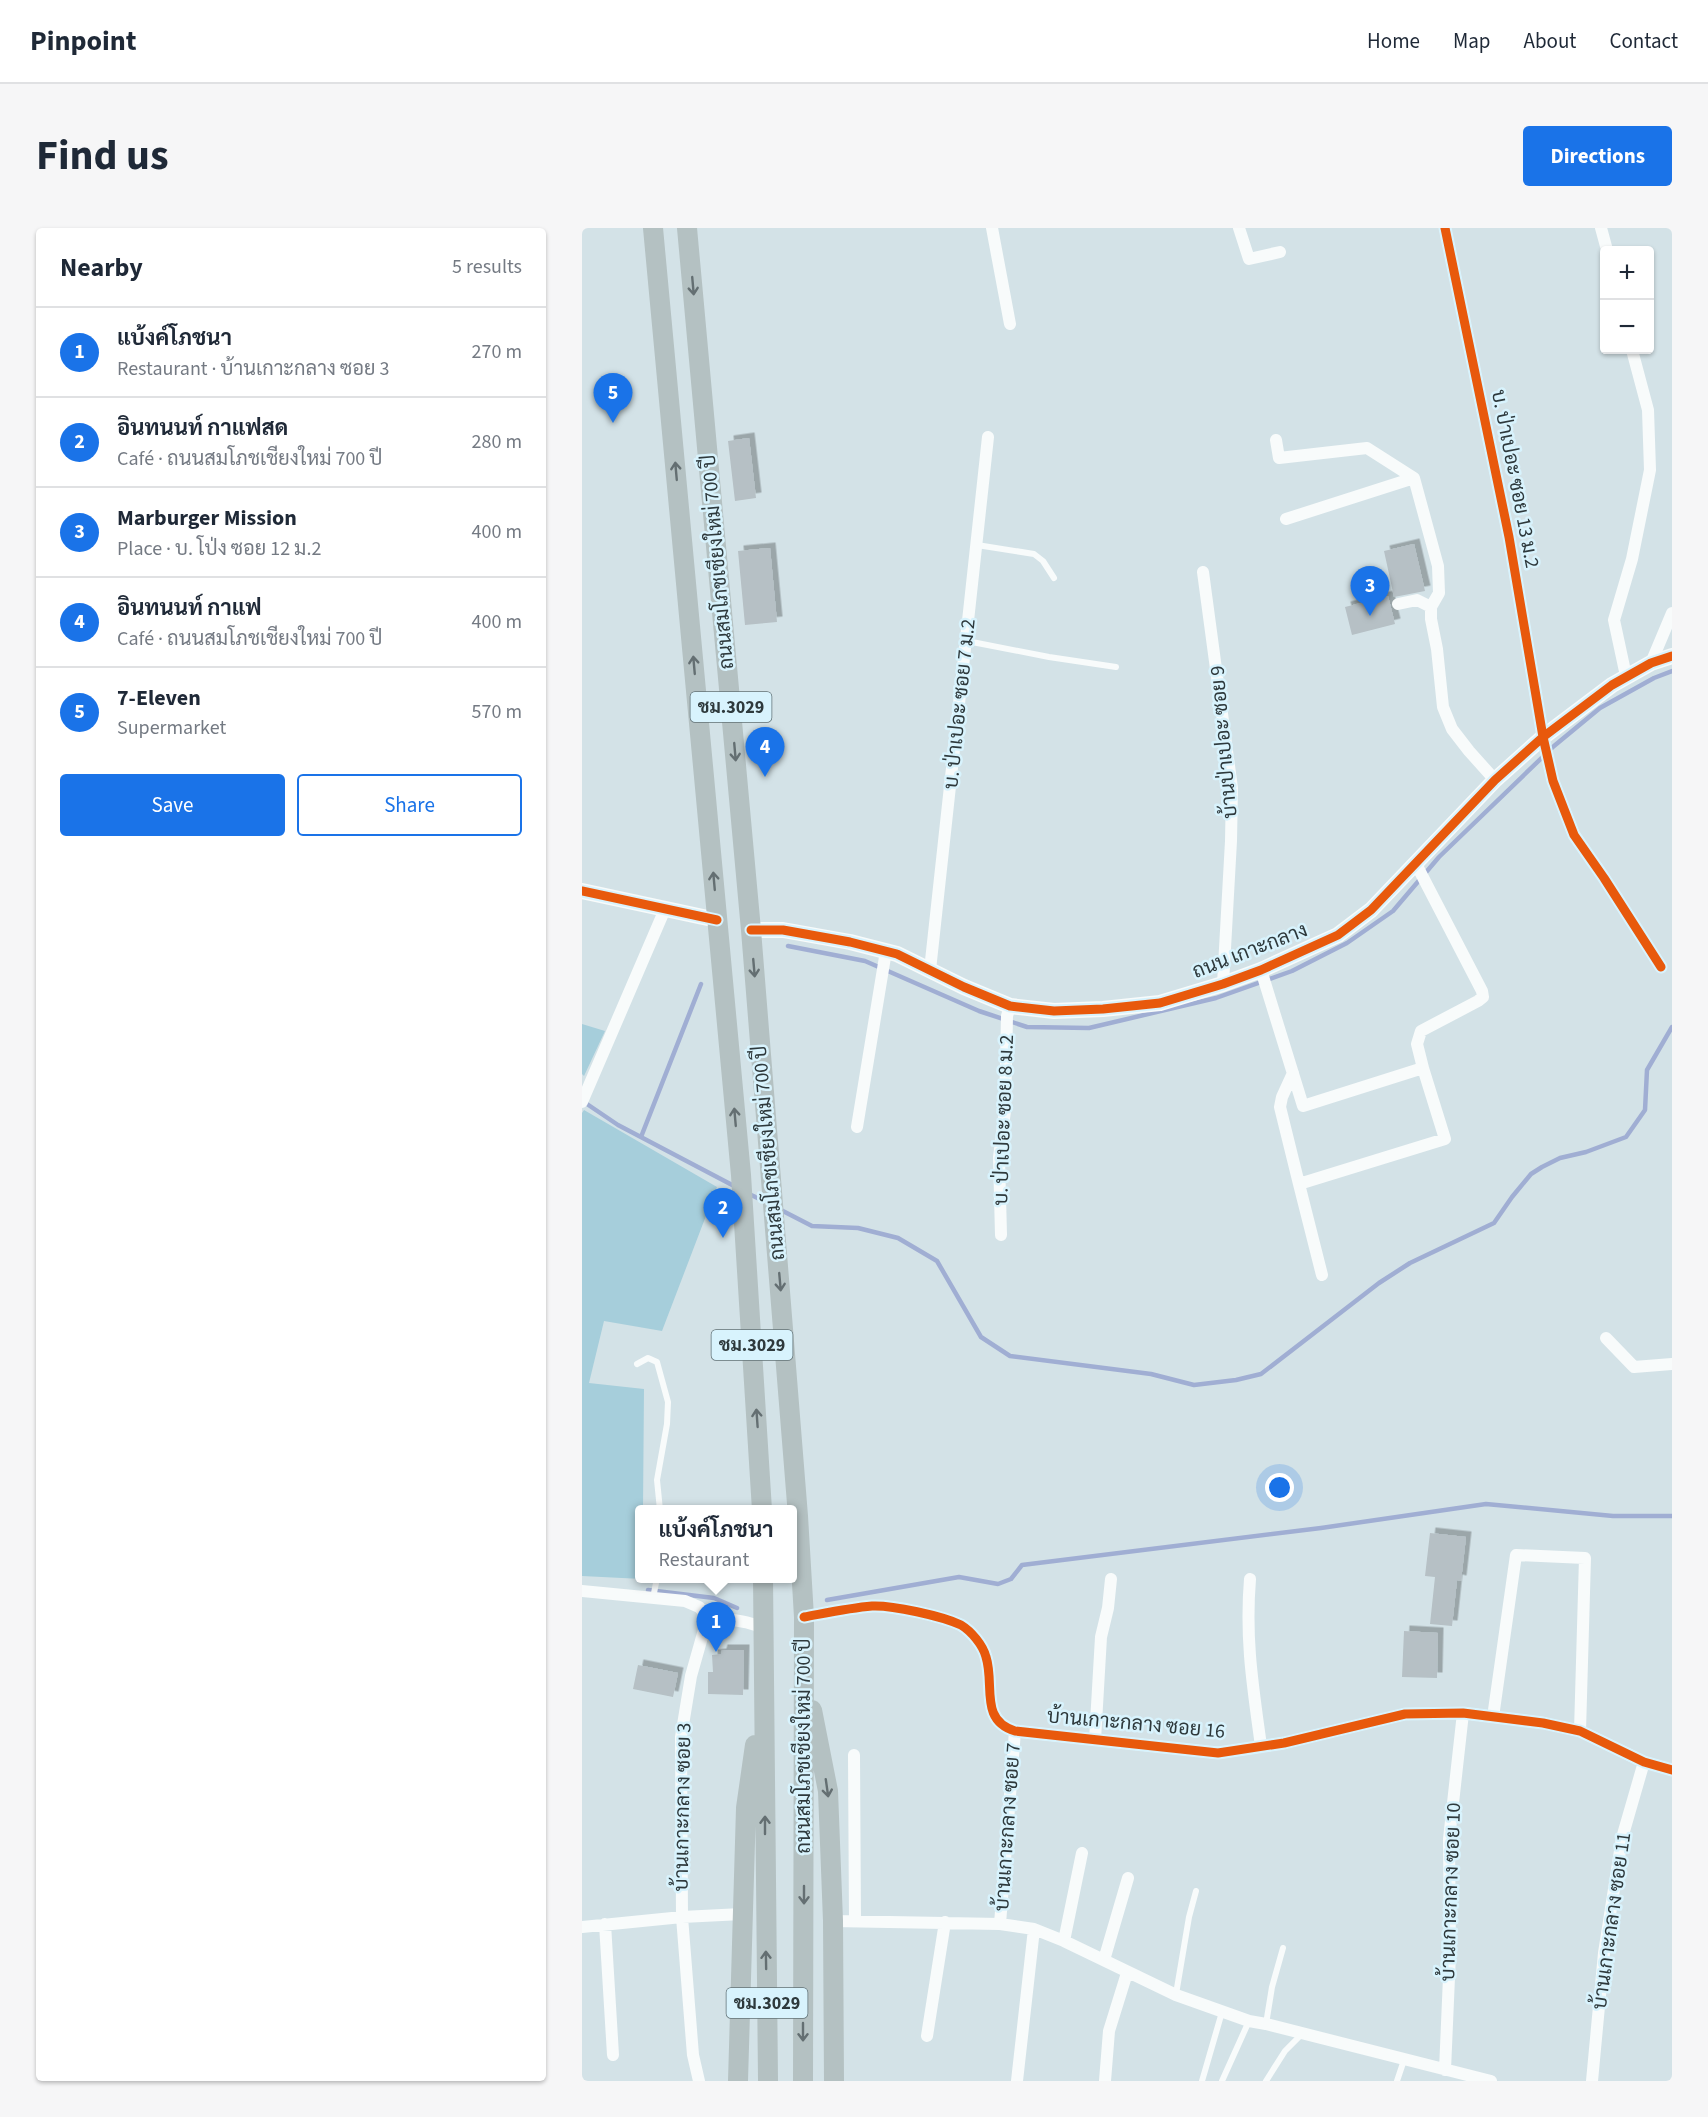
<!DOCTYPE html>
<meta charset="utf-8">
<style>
:root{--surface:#fff;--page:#f6f6f7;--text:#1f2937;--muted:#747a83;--line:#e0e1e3;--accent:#1a73e8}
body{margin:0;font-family:"Source Sans 3",Sarabun,sans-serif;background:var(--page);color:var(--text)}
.controls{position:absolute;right:18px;top:18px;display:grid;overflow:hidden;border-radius:6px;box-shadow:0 2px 4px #0004}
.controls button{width:54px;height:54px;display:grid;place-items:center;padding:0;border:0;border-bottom:2px solid var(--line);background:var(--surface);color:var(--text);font:30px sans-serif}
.you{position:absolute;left:698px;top:1260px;width:21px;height:21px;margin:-15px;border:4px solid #fff;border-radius:50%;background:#1a73e8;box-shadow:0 0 0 9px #1a73e833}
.badge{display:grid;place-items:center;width:39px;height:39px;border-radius:50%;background:var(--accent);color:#fff;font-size:20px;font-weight:700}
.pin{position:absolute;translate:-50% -50px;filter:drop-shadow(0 2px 3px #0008)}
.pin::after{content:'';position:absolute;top:32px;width:21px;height:18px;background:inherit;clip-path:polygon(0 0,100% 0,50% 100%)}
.popup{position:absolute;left:53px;top:1277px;width:162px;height:78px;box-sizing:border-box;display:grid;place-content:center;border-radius:6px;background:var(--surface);filter:drop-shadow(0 2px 4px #0005);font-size:20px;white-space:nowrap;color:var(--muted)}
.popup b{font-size:22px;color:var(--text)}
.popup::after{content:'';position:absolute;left:50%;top:100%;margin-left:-12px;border:12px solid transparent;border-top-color:var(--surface)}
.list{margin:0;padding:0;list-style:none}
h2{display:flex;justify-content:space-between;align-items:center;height:78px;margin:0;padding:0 24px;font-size:26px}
h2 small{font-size:20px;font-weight:400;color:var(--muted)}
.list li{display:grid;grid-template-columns:39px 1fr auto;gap:18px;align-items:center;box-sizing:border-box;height:90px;padding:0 24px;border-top:2px solid var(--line)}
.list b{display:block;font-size:22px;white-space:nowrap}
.list p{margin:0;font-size:20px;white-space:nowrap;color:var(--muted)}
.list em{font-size:20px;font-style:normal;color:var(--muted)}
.actions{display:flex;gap:12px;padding:18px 24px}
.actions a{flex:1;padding:14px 0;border:2px solid var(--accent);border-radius:6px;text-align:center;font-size:21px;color:var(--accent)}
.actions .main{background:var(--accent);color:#fff}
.map{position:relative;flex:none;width:1090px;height:1853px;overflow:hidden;border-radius:6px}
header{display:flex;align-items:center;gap:36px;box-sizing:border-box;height:84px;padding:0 30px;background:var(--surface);border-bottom:2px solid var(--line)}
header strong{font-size:28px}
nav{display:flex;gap:33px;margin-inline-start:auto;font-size:21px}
.intro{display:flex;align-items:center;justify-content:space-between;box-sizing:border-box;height:144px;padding:0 36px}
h1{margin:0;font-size:42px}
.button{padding:15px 27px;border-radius:6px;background:var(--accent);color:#fff;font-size:21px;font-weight:700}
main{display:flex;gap:36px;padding:0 36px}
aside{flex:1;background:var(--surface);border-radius:6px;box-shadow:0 2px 4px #0004}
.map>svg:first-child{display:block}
.green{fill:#a6cedb}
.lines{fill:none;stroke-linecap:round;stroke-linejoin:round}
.stream{stroke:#a0aed3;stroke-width:4.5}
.building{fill:#b6c0c5;filter:url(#shadow)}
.lane{stroke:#f8fbfb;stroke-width:6}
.street{stroke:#f8fbfb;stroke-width:12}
.secondary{stroke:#f8fbfb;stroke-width:16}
.primary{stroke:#b4c1c2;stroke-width:20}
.cycleway-casing{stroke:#d8f3fd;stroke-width:13}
.cycleway{stroke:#e8590c;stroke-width:9}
.oneway{stroke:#646f72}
.labels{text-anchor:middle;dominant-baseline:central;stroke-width:5;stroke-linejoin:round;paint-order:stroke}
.shield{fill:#d8f3fd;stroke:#617176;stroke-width:1.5}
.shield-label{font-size:18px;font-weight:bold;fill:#2e393c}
.street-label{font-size:20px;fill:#2e393c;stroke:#d8f3fd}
</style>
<header>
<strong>Pinpoint</strong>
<nav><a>Home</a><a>Map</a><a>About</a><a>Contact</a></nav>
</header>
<div class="intro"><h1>Find us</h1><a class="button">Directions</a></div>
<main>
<aside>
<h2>Nearby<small>5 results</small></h2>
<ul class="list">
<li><span class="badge">1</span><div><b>แบ้งค์โภชนา</b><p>Restaurant · บ้านเกาะกลาง ซอย 3</p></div><em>270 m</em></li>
<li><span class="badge">2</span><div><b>อินทนนท์ กาแฟสด</b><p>Café · ถนนสมโภชเชียงใหม่ 700 ปี</p></div><em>280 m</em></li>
<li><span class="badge">3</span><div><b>Marburger Mission</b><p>Place · บ. โป่ง ซอย 12 ม.2</p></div><em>400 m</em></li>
<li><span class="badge">4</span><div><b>อินทนนท์ กาแฟ</b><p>Café · ถนนสมโภชเชียงใหม่ 700 ปี</p></div><em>400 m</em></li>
<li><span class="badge">5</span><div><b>7-Eleven</b><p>Supermarket</p></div><em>570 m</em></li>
</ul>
<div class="actions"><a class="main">Save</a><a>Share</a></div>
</aside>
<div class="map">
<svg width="1090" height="1853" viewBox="0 0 1090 1853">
<defs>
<filter id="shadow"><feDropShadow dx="5.5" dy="-5.5" stdDeviation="0" flood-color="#0004"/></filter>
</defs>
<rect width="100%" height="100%" fill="#d3e2e7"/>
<path class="green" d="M0,796L23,803L2,848L0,846Z
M2,882L135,959L80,1103L22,1093L7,1155L62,1161L61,1281L57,1282V1350L60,1351L0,1348V885Z"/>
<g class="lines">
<path class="stream" d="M206,718L283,733L397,783L445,799L507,800L634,770L710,743L765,715L811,683L857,629L972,518L1018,480L1072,450L1090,443
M2,874L36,897L154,959
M59,909L119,756
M167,966L186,975
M197,981L230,998L276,1000L316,1010L355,1033L399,1109L428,1128L569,1146L612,1157L654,1152L679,1146L797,1055L828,1035L912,995L930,969L949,946L960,939L978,930L1004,924L1044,909L1063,882L1065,842L1090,799
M66,1362L132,1370L155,1380
M245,1372L377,1349L416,1356L429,1351L440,1337L739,1300L904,1276L1031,1288H1090"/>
</g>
<path class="building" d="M167,210L174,270L153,273L146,213Z
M832,316L843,363L812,369L802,323Z
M188,320L195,394L163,397L156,323Z
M806,368L813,396L770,407L763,379Z
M848,1305L884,1309L879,1353L875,1352L870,1398L848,1396L853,1349L843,1348Z
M822,1403L856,1405L855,1450L820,1449Z
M140,1422H162L161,1467L126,1466V1444H131L130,1427L139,1426Z
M56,1437L96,1445L91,1469L51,1461Z"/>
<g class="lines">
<path class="lane" d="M395,317L452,326L461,333L472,350
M385,413L467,429L534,439
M55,1136L66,1130L75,1134L86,1174L85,1196L75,1252L78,1282
M71,1370L75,1350
M594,1766L607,1689L614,1663
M684,1796L690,1759L701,1720
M620,1853L640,1784
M640,1853L667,1793
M684,1853L703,1823L720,1806
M815,1853L822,1832"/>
<path class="street" d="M410,0L428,96
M657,0L667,31L698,24
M863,0L927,309L961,509L971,553L992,607L1022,650L1079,739
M1019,0L1025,22
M694,212L697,230L785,220L832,250L856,338L857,365L849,379V391L855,421L861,479L870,501L887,523L913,552
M704,291L832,250
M621,344L650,560L649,613L641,756
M816,376L835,372L849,379
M1069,435L1090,385
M1044,448L1032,392L1050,331L1068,242L1066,182L1050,122
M833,634L900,763L901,769L896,773L839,803L835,816L841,840
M348,742L406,209
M679,742L721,878L841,840L863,911L717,956L740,1047
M711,845L700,869L698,879L717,956
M0,874L83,681
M275,899L304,723
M419,1007L417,929L423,883L425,788L428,778
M1024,1110L1052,1139L1090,1136
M668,1351C663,1412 671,1459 679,1518
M0,1363L103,1373L117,1379L126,1388L109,1448L99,1509L100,1689L111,1827L117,1853
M126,1388C146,1393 164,1391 182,1401
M222,1389C244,1385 267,1380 290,1378C310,1377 360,1388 379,1397C389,1403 401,1417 404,1429C413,1457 397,1492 433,1503L636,1525L702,1515L823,1486L881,1485L961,1495L998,1503L1062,1534L1090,1542
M911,1489L934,1327L1003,1330L998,1503
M513,1512L519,1409L526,1380L529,1351
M272,1527L273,1693
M251,1693L418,1696L452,1701L482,1713L594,1767L667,1793L684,1796L909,1853
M23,1696L31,1827
M418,1696L433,1503
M0,1699L100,1689L160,1686
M482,1713L500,1625
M522,1732L546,1650
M345,1808L363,1694
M863,1842L868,1726L867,1611L881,1485
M435,1853L452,1701
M523,1853L527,1803L545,1745
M1010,1853L1022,1725L1040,1610L1062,1534"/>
<path class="secondary" d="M0,663L135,692
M169,702H201L268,714L315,726L382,759L428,778L472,783L521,781L578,775L641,756L679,742L756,707L789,682L913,552L961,509L1030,457L1069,435L1090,428"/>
<path class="primary" d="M71,0L159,947L180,1282
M105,0L169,702L216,1288L222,1389L221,1853
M181,1350L186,1853
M230,1482L246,1563L251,1693L252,1853
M156,1853L164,1580L173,1517"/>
<g class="cycleway-casing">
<path id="cycleway" d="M863,0L927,309L961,509L971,553L992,607L1022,650L1079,739
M0,663L135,692
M169,702H201L268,714L315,726L382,759L428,778L472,783L521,781L578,775L641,756L679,742L756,707L789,682L913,552L961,509L1030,457L1069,435L1090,428
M222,1389C244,1385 267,1380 290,1378C310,1377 360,1388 379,1397C389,1403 401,1417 404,1429C413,1457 397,1492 433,1503L636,1525L702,1515L823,1486L881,1485L961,1495L998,1503L1062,1534L1090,1542"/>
</g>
<use href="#cycleway" class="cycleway"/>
</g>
<defs><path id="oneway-shaft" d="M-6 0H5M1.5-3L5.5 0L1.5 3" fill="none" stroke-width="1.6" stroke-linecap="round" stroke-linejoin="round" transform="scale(1.5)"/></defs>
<g class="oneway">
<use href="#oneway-shaft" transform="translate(111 58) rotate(85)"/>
<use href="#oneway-shaft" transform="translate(94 243) rotate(-95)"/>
<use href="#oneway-shaft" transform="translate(112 437) rotate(-95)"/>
<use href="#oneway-shaft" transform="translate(153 524) rotate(85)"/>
<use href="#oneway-shaft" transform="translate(132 653) rotate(-95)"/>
<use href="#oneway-shaft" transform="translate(172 740) rotate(85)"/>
<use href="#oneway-shaft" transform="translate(153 889) rotate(-95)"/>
<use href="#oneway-shaft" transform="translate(198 1054) rotate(85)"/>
<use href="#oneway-shaft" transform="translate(175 1190) rotate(-94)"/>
<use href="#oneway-shaft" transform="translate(245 1560) rotate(82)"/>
<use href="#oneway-shaft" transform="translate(183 1597) rotate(-90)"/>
<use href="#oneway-shaft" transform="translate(222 1667) rotate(90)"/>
<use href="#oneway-shaft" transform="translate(184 1732) rotate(-91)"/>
<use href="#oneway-shaft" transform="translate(221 1804) rotate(90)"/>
</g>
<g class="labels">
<g class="shield">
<rect x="108.5" y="464" width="81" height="30" rx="4.5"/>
<rect x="129.5" y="1102" width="81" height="30" rx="4.5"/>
<rect x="144.5" y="1760" width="81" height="30" rx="4.5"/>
</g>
<g class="shield-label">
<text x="149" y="479">ชม.3029</text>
<text x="170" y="1117">ชม.3029</text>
<text x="185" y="1775">ชม.3029</text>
</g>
<g class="street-label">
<text transform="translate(933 251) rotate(79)">บ. ป่าเปอะ ซอย 13 ม.2</text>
<text transform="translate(136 334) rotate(-95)">ถนนสมโภชเชียงใหม่ 700 ปี</text>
<text transform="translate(378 476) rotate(-84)">บ. ป่าเปอะ ซอย 7 ม.2</text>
<text transform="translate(642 514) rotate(-95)">บ้านป่าเปอะ ซอย 9</text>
<text transform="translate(668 723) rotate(-21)">ถนน เกาะกลาง</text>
<text transform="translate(422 892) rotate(-88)">บ. ป่าเปอะ ซอย 8 ม.2</text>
<text transform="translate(187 925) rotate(-95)">ถนนสมโภชเชียงใหม่ 700 ปี</text>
<text transform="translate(554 1496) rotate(5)">บ้านเกาะกลาง ซอย 16</text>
<text transform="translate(222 1518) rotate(-90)">ถนนสมโภชเชียงใหม่ 700 ปี</text>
<text transform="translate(101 1579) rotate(-89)">บ้านเกาะกลาง ซอย 3</text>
<text transform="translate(426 1599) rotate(-86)">บ้านเกาะกลาง ซอย 7</text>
<text transform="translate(869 1664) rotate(-88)">บ้านเกาะกลาง ซอย 10</text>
<text transform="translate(1030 1693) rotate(-82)">บ้านเกาะกลาง ซอย 11</text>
</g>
</g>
</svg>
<div class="controls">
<button>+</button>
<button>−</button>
</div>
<div class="you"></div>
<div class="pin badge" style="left:134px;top:1424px">1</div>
<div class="popup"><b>แบ้งค์โภชนา</b>Restaurant</div>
<div class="pin badge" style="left:141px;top:1010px">2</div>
<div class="pin badge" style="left:788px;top:388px">3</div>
<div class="pin badge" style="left:183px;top:549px">4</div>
<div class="pin badge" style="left:31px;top:195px">5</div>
</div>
</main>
